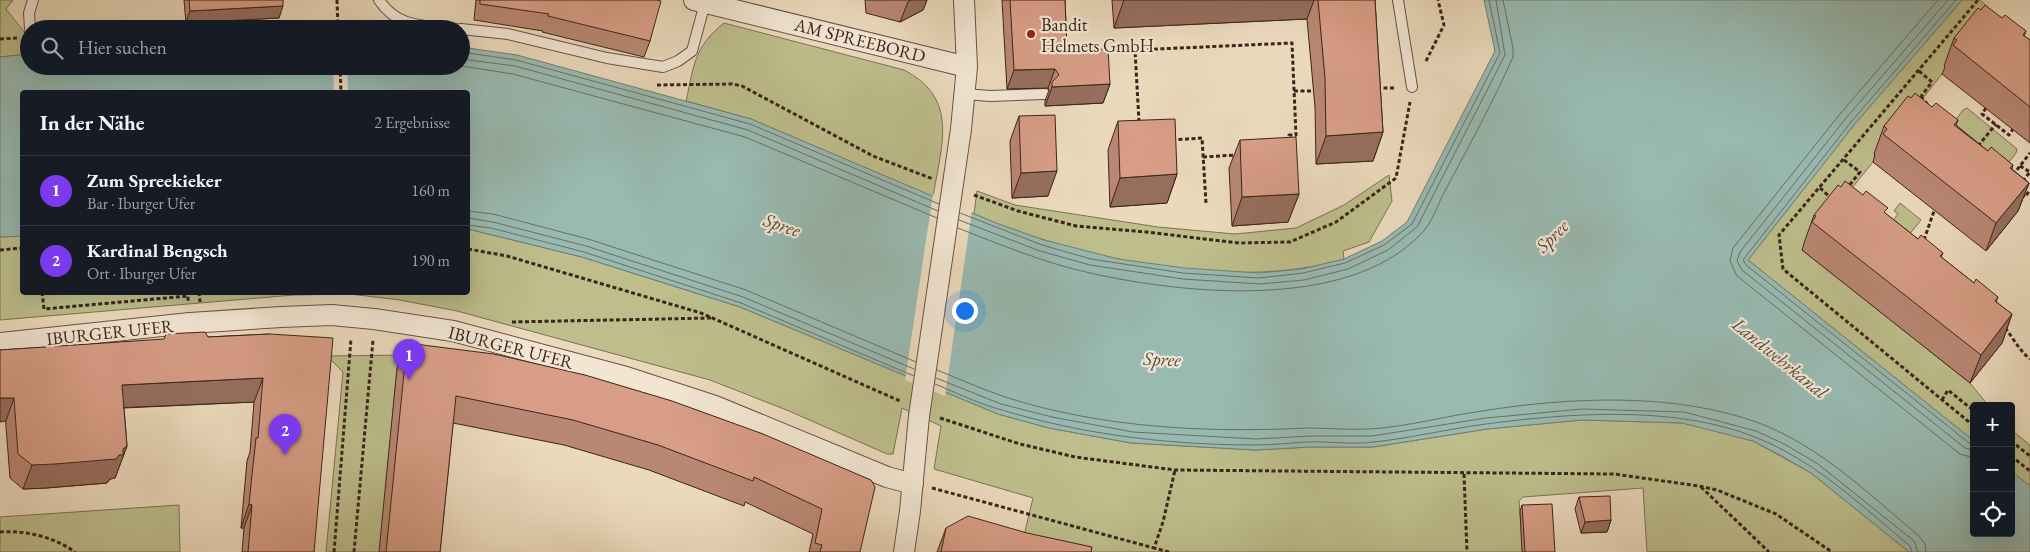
<!DOCTYPE html>
<html lang="de">
<meta charset="utf-8">
<style>
:root{--surface:#171b24;--page:#20242c;--text:#f1f3f6;--muted:#9ea1a6;--line:#363941;--accent:#7c3aed}
body{margin:0;font-family:"EB Garamond",serif;background:var(--page);color:var(--text)}
.controls{position:absolute;right:15px;bottom:15px;display:grid;overflow:hidden;border-radius:5px;box-shadow:0 5px 20px #0002}
.controls button{width:45px;height:45px;display:grid;place-items:center;padding:0;border:0;border-bottom:1px solid var(--line);background:var(--surface);color:var(--text);font:25px sans-serif}
.you{position:absolute;left:964px;top:310px;width:18px;height:18px;margin:-12px;border:4px solid #fff;border-radius:50%;background:#1a73e8;box-shadow:0 0 0 8px #1a73e833}
.badge{display:grid;place-items:center;width:32px;height:32px;border-radius:50%;background:var(--accent);color:#fff;font-size:16px;font-weight:700}
.pin{position:absolute;translate:-50% -41px;filter:drop-shadow(0 1px 2px #0008)}
.pin::after{content:'';position:absolute;top:26px;width:18px;height:15px;background:inherit;clip-path:polygon(0 0,100% 0,50% 100%)}
.list{margin:0;padding:0;list-style:none}
h2{display:flex;justify-content:space-between;align-items:center;height:65px;margin:0;padding:0 20px;font-size:21px}
h2 small{font-size:16px;font-weight:400;color:var(--muted)}
.list li{display:grid;grid-template-columns:32px 1fr auto;gap:15px;align-items:center;box-sizing:border-box;height:70px;padding:0 20px;border-top:1px solid var(--line)}
.list b{display:block;font-size:19px;white-space:nowrap}
.list p{margin:0;font-size:16px;white-space:nowrap;color:var(--muted)}
.list em{font-size:16px;font-style:normal;color:var(--muted)}
.icon{flex:none;width:28px;height:28px;fill:none;stroke:currentColor;stroke-width:2;stroke-linecap:round;stroke-linejoin:round}
.map{position:relative;flex:none;width:2030px;height:552px;overflow:hidden}
.search{position:absolute;background:var(--surface);box-shadow:0 5px 20px #0002;left:20px;top:20px;width:450px;height:55px;display:flex;align-items:center;gap:12px;box-sizing:border-box;padding:0 18px;border-radius:28px;color:var(--muted);font-size:19px}
.panel{position:absolute;background:var(--surface);box-shadow:0 5px 20px #0002;left:20px;top:90px;width:450px;height:205px;border-radius:5px}
.map>svg:first-child{display:block}
.green{fill:#bdbe8c;stroke:#7c7154}
.water{fill:#98bab1;stroke:#737e75}
.pier{fill:#ebd9bc}
.lines{fill:none;stroke-linecap:round;stroke-linejoin:round}
.shore{stroke:#6a6f66;stroke-width:1}
.service-casing{stroke:#685143;stroke-width:12}
.minor-casing{stroke:#685143;stroke-width:22}
.path{stroke:#3c241b;stroke-width:3;stroke-dasharray:4 2.5;stroke-linecap:butt}
.service{stroke:#f2e6d3;stroke-width:10}
.minor{stroke:#f2e6d3;stroke-width:20}
.minor-bridge-casing{stroke:#685143;stroke-width:22;stroke-linecap:butt}
.minor-bridge{stroke:#f2e6d3;stroke-width:20}
.wall{fill:#b98773;stroke:#3c241b}
.shaded-wall{fill:#966e5e;stroke:#3c241b}
.building{fill:#d79d86;stroke:#3c241b}
.poi-dot{fill:#8f2418;stroke:#f2e6d3;stroke-width:2}
.labels{text-anchor:middle;dominant-baseline:central;stroke-width:4.5;stroke-linejoin:round;paint-order:stroke}
.poi-label{font-size:18px;fill:#3c241b;stroke:#f2e6d3;text-anchor:start}
.street-label{font-size:18px;fill:#3c241b;stroke:#f2e6d3}
.water-label{font-size:19px;font-style:italic;fill:#534a40;stroke:#f2e6d3}
</style>
<div class="map">
<svg width="2030" height="552" viewBox="0 0 2030 552">
<rect width="100%" height="100%" fill="#ebd9bc"/>
<filter id="stains"><feTurbulence type="fractalNoise" baseFrequency=".004" numOctaves="4"/><feColorMatrix values="0 0 0 0 .2 0 0 0 0 .09 0 0 0 0 .02 0 0 0 .5 -.17"/></filter>
<radialGradient id="worn" r=".72"><stop offset=".6" stop-color="#630" stop-opacity="0"/><stop offset="1" stop-color="#630" stop-opacity=".3"/></radialGradient>
<path class="green" d="M0,0H13L6,9L29,38V54L0,57Z
M1962,0H1980L1992,11L1900,127L1874,155L1877,157L1802,250L1970,383L1987,404L1985,406H1974V441L1748,260L1854,125Z
M724,23L904,70C960,99 941,146 933,197L751,119L686,101C694,65 694,47 724,23Z
M1967,108L2017,149L2016,153L2006,166L1952,125L1963,110Z
M1389,175L1392,201L1369,242L1343,251L1344,259C1233,292 1078,259 974,214L977,191L1015,205L1158,227L1235,234L1296,228L1344,205Z
M1900,203L1921,220L1908,236L1891,223L1898,214L1894,211Z
M468,229L582,257L740,307L998,414L1049,428L1131,443L1256,450L1310,447H1373L1487,429L1582,420L1682,423L1718,431L1753,441L1811,473L1909,552H1647L1643,488L1523,497L1519,501L1523,552H1020L1033,498L934,469L941,426L902,408L893,454H887L789,411L710,380L457,311L400,300L350,294L294,295L0,320V237L22,236V292H468Z
M412,355L397,369L380,552H326L343,372L327,356Z
M2011,430L2030,445V486L2011,471Z
M179,505L180,552H0V517Z"/>
<path class="water" d="M1484,0H1962L1854,125L1748,260L1974,441V533H2011V471L2030,486V552H1909L1811,473L1780,455L1753,441L1682,423L1582,420L1487,429L1373,447H1310L1256,450L1131,443L1049,428L998,414L740,307L582,257L468,229V92H22V236L0,237V57L29,54V66H461V47L517,55L751,119L996,223L1044,240L1118,259L1184,268L1259,273L1302,269L1344,259L1382,241L1407,222L1495,51Z"/>
<path class="pier" d="M333,66H347L348,92H334Z
M933,194L972,210L945,396L905,380Z"/>
<g class="lines">
<path class="shore" d="M1938,0L1840,114L1733,248L1730,261L1737,276L1960,454L1974,458
M1948,0L1846,118L1740,252L1737,261L1742,270L1965,448L1974,451
M1956,0L1851,122L1743,260L1746,265L1969,443L1974,444
M461,52L516,60L750,124L939,204
M461,59L515,66L748,130L938,211
M461,66L513,74L745,137L937,218
M468,211L493,214L588,239L746,290L916,362
M960,213L1042,245L1091,259L1183,273L1259,278L1303,273L1345,263L1384,245L1412,224L1500,53L1489,0
M468,218L493,222L586,246L743,297L914,369
M959,220L1040,251L1090,265L1183,279L1260,284L1304,280L1348,269L1388,250L1417,227L1505,55L1496,0
M468,225L491,228L584,252L741,303L914,376
M958,228C1001,245 1045,263 1090,273C1184,294 1346,311 1420,235C1432,224 1438,203 1446,189C1469,146 1493,102 1513,57V48L1503,0
M937,370C959,379 982,389 1005,397C1102,428 1206,433 1307,428C1328,428 1349,430 1369,429C1407,427 1445,416 1482,411C1570,397 1674,392 1759,423C1820,446 1870,495 1919,536L1925,544L1926,552
M936,378L1001,404L1052,417L1133,432L1256,439L1310,436H1372L1486,418L1582,409L1684,412L1756,431L1786,445L1818,464L1914,541L1918,552
M935,384C957,393 979,404 1002,410C1084,435 1171,445 1256,445C1273,445 1290,443 1307,442C1329,441 1352,445 1374,442C1411,438 1448,429 1486,424C1570,413 1674,405 1755,437C1814,460 1862,506 1910,546L1912,552"/>
<g class="service-casing">
<path id="service" d="M379,0C398,29 425,25 456,29
M1398,0L1412,87
M30,29L29,13L33,0
M461,29L508,34L607,58L663,67L678,61L692,51L705,3
M965,94L990,96L1045,94"/>
</g>
<g class="minor-casing">
<path id="minor" d="M694,0L967,67
M961,129L967,67L964,0
M0,343L190,323L281,317L332,315L374,319L453,331L626,377L715,406L887,477L913,484
M904,552L910,511L919,416"/>
</g>
<path class="path" d="M337,0L338,29
M214,29H310
M0,39L17,38
M1426,61L1444,25L1438,0
M340,66L341,92
M1919,71L1932,82L1920,98
M657,85L732,84L742,86L873,156L933,179
M1377,88H1396
M1294,91H1316
M1921,96L1928,105
M1986,108L1982,114L2009,135L2013,129
M1139,122L1135,50L1292,43L1296,135H1289V141
M1172,140L1202,138L1206,203
M1978,146L1996,124
M1203,157L1237,155
M1844,160L1860,172L1848,187
M2020,166L2030,172L2022,182
M2013,175L2030,153
M1820,188L1831,198
M2022,194L2025,197L2030,190
M974,195L1018,211L1076,226L1146,232L1239,243L1290,242L1336,222L1396,178L1410,102
M1924,240L1934,211
M468,249L507,256L701,313L900,401
M0,250L22,248
M42,292L44,309L188,296V301
M199,292L200,302
M512,322L711,318
M2005,328C2014,339 2019,350 2030,359
M1942,400L1948,390L1974,411
M940,418L1020,444L1075,457L1175,470L1614,474L1699,486L1717,490L1776,514L1832,552
M1974,426L1783,269L1779,235L1978,0
M2011,441L2030,456
M2011,456L2030,471
M1464,474L1467,552
M1701,487L1769,552
M932,488L1154,548
M0,532C25,530 54,537 75,552
M334,552L351,339
M354,552L373,340
M1169,552L1154,548L1163,522L1175,470"/>
<use href="#service" class="service"/>
<use href="#minor" class="minor"/>
<g class="minor-bridge-casing">
<path id="minor-bridge" d="M919,416L961,129"/>
</g>
<use href="#minor-bridge" class="minor-bridge"/>
</g>
<path class="wall" d="M184,0H283L279,18L186,23Z
M476,0H657L650,41L644,57L542,32L543,31L474,20Z
M865,0H927L923,10L900,22L866,13Z
M1002,0H1065L1067,50L1110,84L1103,103L1045,106V101L1049,90L1048,88L1007,89Z
M1112,0H1375L1383,132L1373,161L1316,164L1315,107L1307,19L1114,28Z
M1981,10L2002,18L2026,31L2024,36L2030,40V143L1942,74L1945,67L1944,66L1954,38Z
M1911,98L1932,107L1958,120L1956,125L1988,151L2013,165L2012,169L2029,183L2018,211L1986,251L1873,162L1875,155L1874,154L1884,126Z
M1019,116L1048,196L1012,198L1010,141Z
M1118,121L1177,174L1167,203L1110,207L1108,150Z
M1240,140L1299,194L1288,222L1232,226L1229,168Z
M1886,214L1918,239L1943,253L1941,257L1974,283L1998,297L1996,302L2012,314L2002,343L1970,383L1802,250L1804,244V243L1814,215Z
M270,334L314,552H242L244,528H241L247,461L250,452L254,402L124,408L127,446L115,478L110,479L107,483L46,488L23,489L10,478L0,350L208,337Z
M407,343L763,434L860,552H809L813,534L745,502L744,506L649,470L564,445L453,423L440,552H379L397,368Z
M1579,497L1611,520L1607,532L1581,533L1575,509Z
M1522,505L1555,552H1522L1520,511Z
M946,528L1091,552H937Z"/>
<path class="shaded-wall" d="M911,0H927L923,10L900,22L908,2Z
M1124,0H1314L1307,19L1114,28Z
M283,6L279,18L186,23L190,11Z
M1055,69L1048,88L1007,89L1014,70Z
M1110,84L1103,103L1045,106L1052,87Z
M1383,132L1373,161L1316,164L1326,136Z
M1057,171L1048,196L1012,198L1021,173Z
M1177,174L1167,203L1110,207L1120,178Z
M2029,183L2018,211L1986,251L1996,223Z
M1299,194L1288,222L1232,226L1242,197Z
M2012,314L2002,343L1970,383L1981,355Z
M263,378L254,402L113,408L122,385Z
M0,398H14L6,421L0,422Z
M127,446L115,478L110,479L107,483L46,488L23,489L32,465L123,449Z
M249,504L252,505L244,528H241Z
M1611,520L1607,532L1581,533L1585,522Z"/>
<path class="building" d="M189,0H283V6L190,11Z
M480,0H657L661,1L650,41L548,16L549,14L480,4Z
M1010,0H1065L1067,50L1108,49L1110,84L1052,87V82L1059,75L1055,69L1014,70Z
M1318,0H1375L1383,132L1326,136L1325,78Z
M1985,5L2002,18L2005,15L2026,31L2023,35L2030,40V107L1953,45L1957,40L1954,38L1978,8L1981,10Z
M1915,93L1932,107L1936,103L1958,120L1954,125L1988,151L1991,147L2013,165L2010,168L2029,183L1996,223L1883,134L1887,129L1884,126L1908,96L1911,98Z
M1055,115L1057,171L1021,173L1019,116Z
M1175,119L1177,174L1120,178L1118,121Z
M1296,137L1299,194L1242,197L1240,140Z
M1845,181L1863,195L1866,191L1888,208L1884,212L1918,239L1921,235L1943,253L1940,256L1974,283L1976,279L1998,297L1995,301L2012,314L1981,355L1812,222L1816,216L1814,215L1838,185L1841,187Z
M205,332L208,337L270,334L333,338L314,552H248L252,505L249,504L252,475L256,438H258L263,378L122,385L127,446L123,449V455H119L116,459L55,464L32,465L18,454L14,398H0V350L164,339L166,334Z
M407,343L494,354L585,375L672,401L763,434L871,480L875,487L860,552H820L822,545L815,543L822,509L754,477L753,481L658,445L573,420L456,396L440,552H386Z
M1610,496L1611,520L1585,522L1579,497Z
M1552,504L1555,552H1525L1522,505Z
M968,516L1027,533L1092,547L1091,552H941L946,528Z"/>
<circle class="poi-dot" cx="1031" cy="34" r="5"/>
<g class="labels">
<g class="poi-label">
<text x="1041" y="24">Bandit<tspan x="1041" dy="21">Helmets GmbH</tspan></text>
</g>
<g class="street-label">
<text transform="translate(860 40) rotate(14)">AM SPREEBORD</text>
<text transform="translate(110 332) rotate(-6)">IBURGER UFER</text>
<text transform="translate(511 347) rotate(14)">IBURGER UFER</text>
</g>
<g class="water-label">
<text transform="translate(782 225) rotate(19)">Spree</text>
<text transform="translate(1552 236) rotate(-45)">Spree</text>
<text transform="translate(1780 358) rotate(39)">Landwehrkanal</text>
<text transform="translate(1162 359) rotate(2)">Spree</text>
</g>
</g>
<rect width="100%" height="100%" filter="url(#stains)"/>
<rect width="100%" height="100%" fill="url(#worn)"/>
</svg>
<div class="controls">
<button>+</button>
<button>−</button>
<button><svg class="icon" aria-label="locate" viewBox="0 0 24 24"><circle cx="12" cy="12" r="6"/><path d="M12 2v4M12 18v4M2 12h4M18 12h4"/></svg></button>
</div>
<div class="you"></div>
<div class="pin badge" style="left:409px;top:380px">1</div>
<div class="pin badge" style="left:285px;top:455px">2</div>
<div class="search"><svg class="icon" aria-label="search" viewBox="0 0 24 24"><circle cx="10" cy="10" r="6"/><path d="M15 15l6 6"/></svg>Hier suchen</div>
<section class="panel">
<h2>In der Nähe<small>2 Ergebnisse</small></h2>
<ul class="list">
<li><span class="badge">1</span><div><b>Zum Spreekieker</b><p>Bar · Iburger Ufer</p></div><em>160 m</em></li>
<li><span class="badge">2</span><div><b>Kardinal Bengsch</b><p>Ort · Iburger Ufer</p></div><em>190 m</em></li>
</ul>
</section>
</div>
